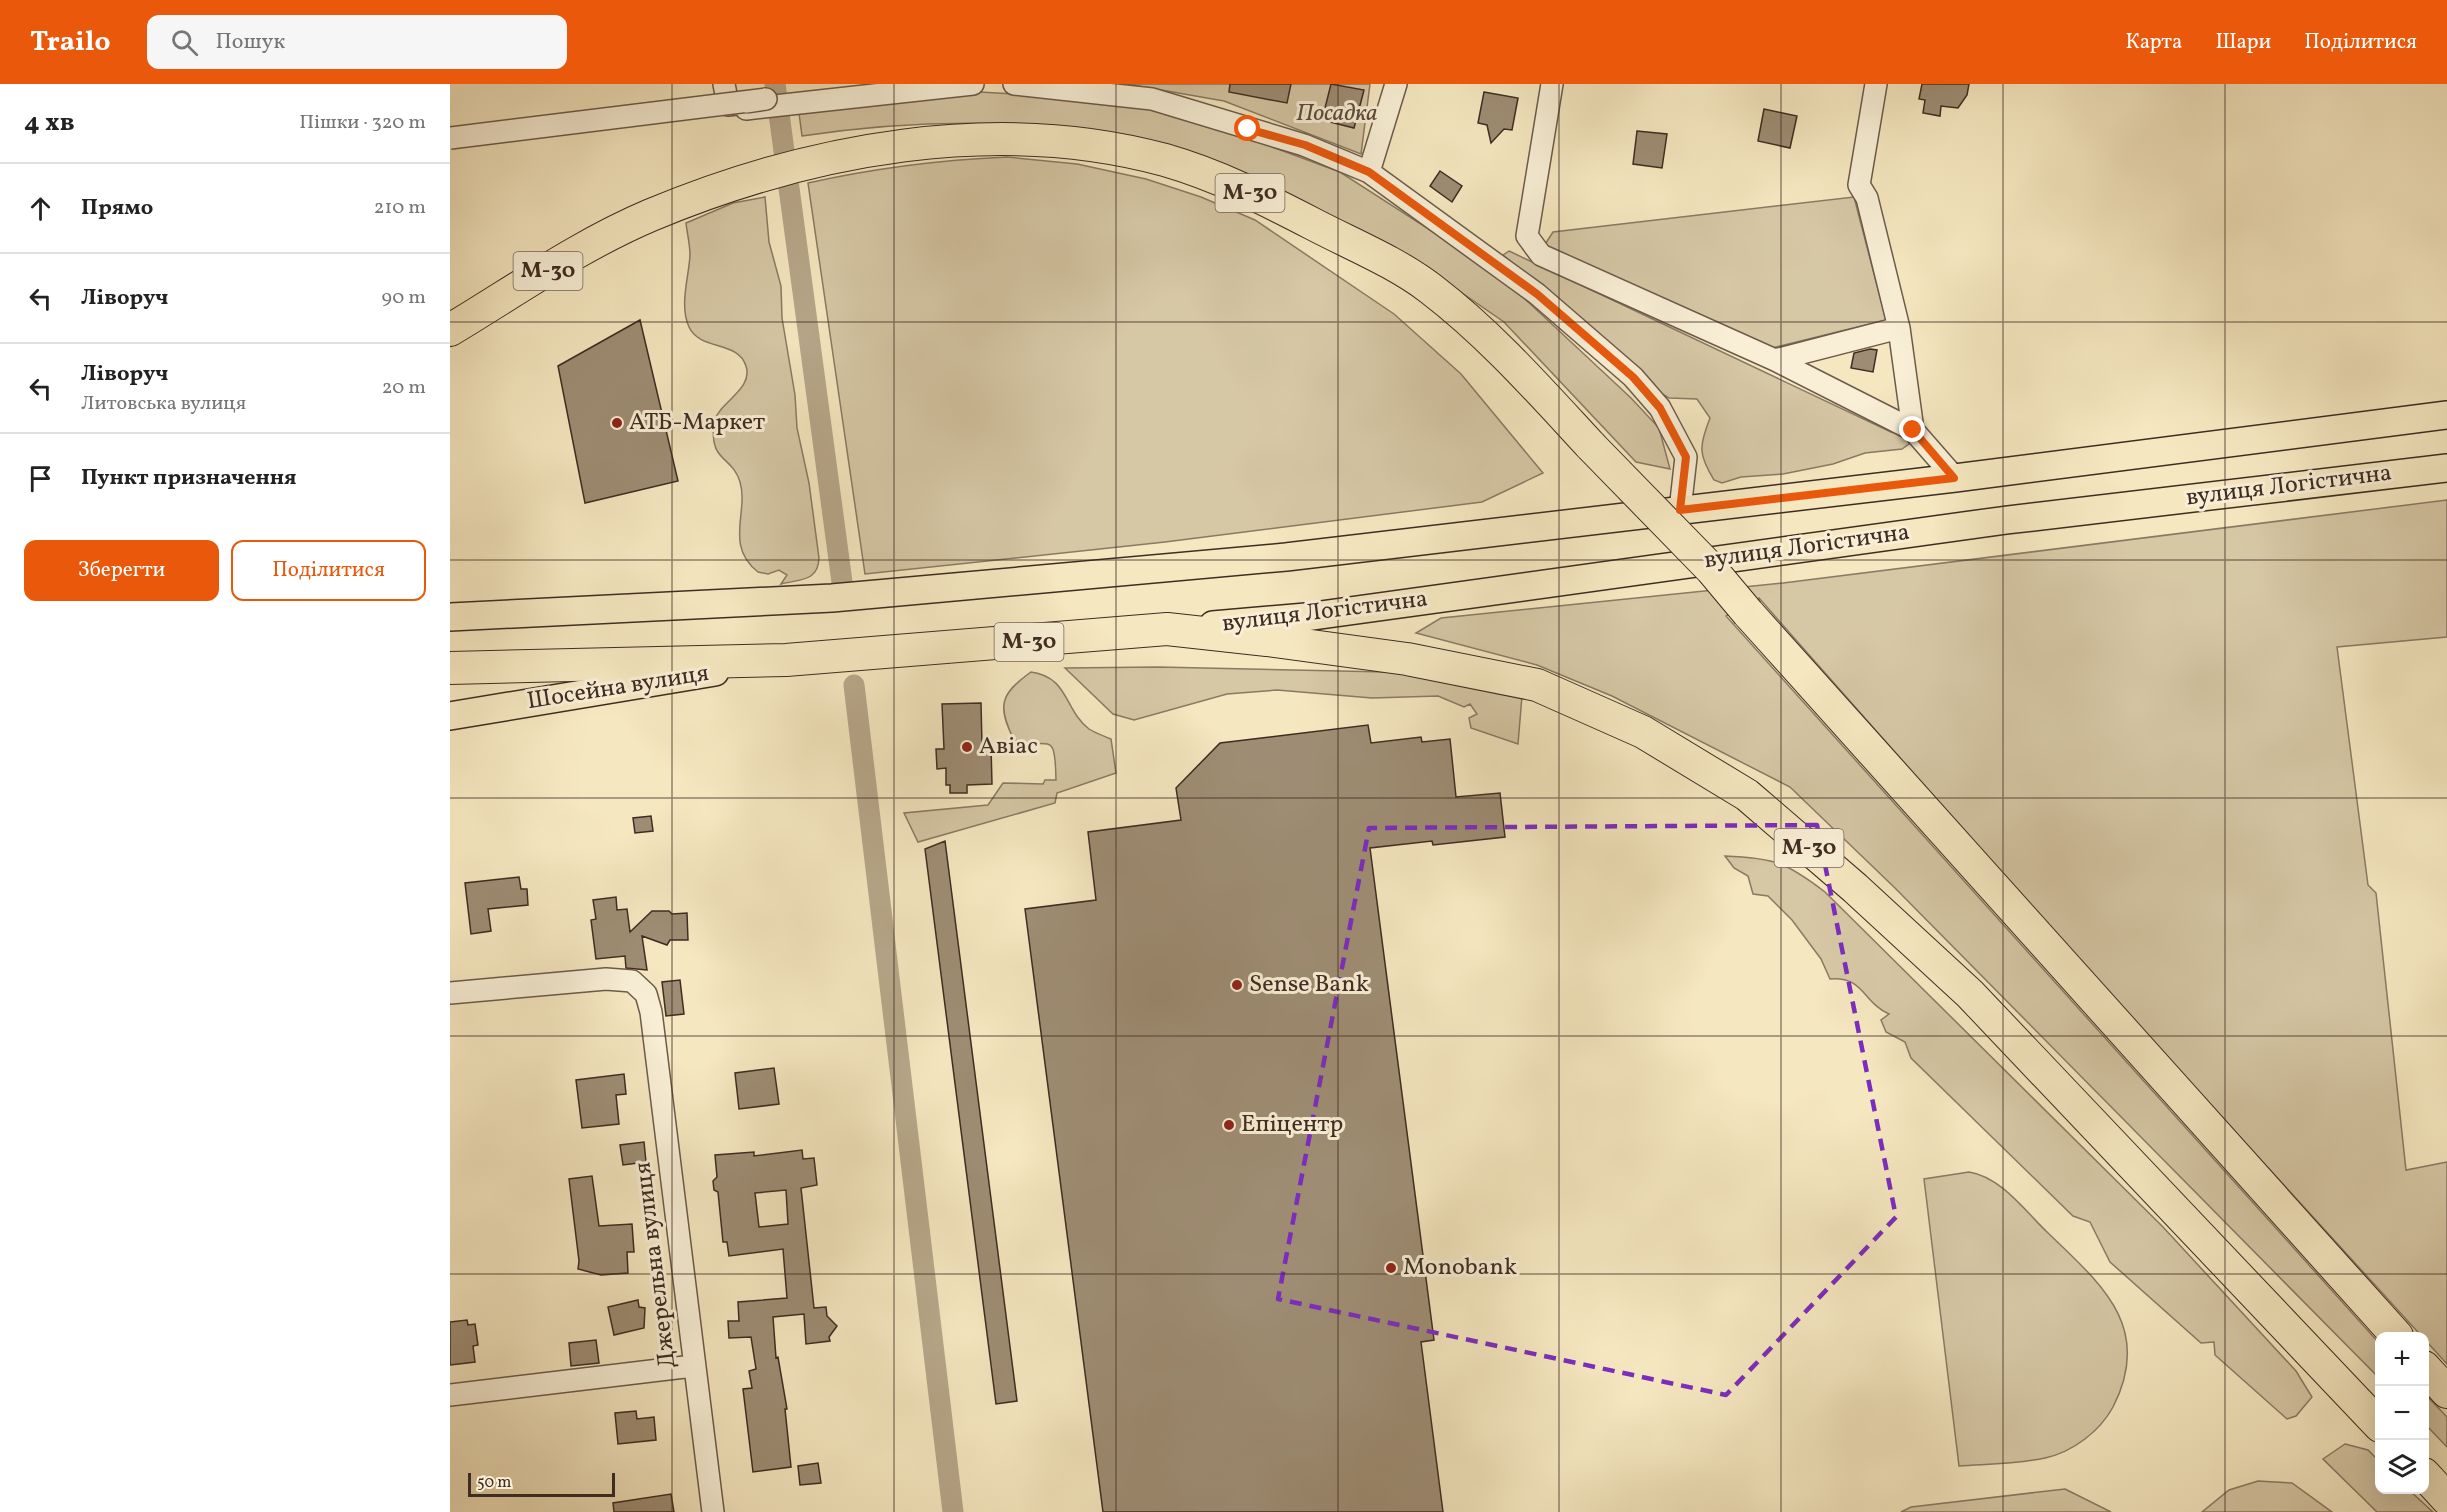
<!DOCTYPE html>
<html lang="uk">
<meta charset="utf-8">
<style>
:root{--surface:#fff;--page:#f6f6f6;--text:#222;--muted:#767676;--line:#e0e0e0;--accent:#ea580c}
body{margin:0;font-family:Vollkorn,serif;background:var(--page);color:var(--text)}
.controls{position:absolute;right:18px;bottom:18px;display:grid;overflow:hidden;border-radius:12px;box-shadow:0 6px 24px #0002}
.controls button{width:54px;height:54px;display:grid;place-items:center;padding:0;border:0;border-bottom:2px solid var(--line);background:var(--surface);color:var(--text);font:30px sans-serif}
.scale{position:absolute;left:18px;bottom:15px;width:147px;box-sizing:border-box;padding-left:6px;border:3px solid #3f2c22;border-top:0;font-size:16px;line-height:21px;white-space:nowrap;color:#3f2c22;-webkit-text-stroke:4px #f8efd6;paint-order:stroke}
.stop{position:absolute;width:18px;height:18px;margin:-14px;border:4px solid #ea580c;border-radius:50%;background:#fff}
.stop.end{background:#ea580c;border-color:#fff;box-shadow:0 2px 6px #0008}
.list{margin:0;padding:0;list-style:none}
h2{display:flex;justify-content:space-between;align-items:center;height:78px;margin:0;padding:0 24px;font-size:26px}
h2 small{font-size:20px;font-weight:400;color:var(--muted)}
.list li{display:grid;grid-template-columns:39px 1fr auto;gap:18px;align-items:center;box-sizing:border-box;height:90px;padding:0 24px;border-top:2px solid var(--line)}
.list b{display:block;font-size:22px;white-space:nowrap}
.list p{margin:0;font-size:20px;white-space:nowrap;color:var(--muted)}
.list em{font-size:20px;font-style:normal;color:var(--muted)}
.actions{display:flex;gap:12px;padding:18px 24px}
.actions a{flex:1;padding:14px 0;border:2px solid var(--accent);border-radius:12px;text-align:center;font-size:21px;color:var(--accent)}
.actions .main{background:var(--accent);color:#fff}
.icon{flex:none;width:33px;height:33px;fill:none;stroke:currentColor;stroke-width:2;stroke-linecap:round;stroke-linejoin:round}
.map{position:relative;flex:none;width:1997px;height:1428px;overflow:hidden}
header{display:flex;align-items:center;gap:36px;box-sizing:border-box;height:84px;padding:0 30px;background:var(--accent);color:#fff}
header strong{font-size:28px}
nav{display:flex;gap:33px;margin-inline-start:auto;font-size:21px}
.search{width:420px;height:54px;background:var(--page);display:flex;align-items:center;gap:15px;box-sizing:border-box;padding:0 21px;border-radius:12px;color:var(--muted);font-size:22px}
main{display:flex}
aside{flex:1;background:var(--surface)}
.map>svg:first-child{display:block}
.green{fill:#d6c7a5;stroke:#8a7a64;stroke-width:1.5}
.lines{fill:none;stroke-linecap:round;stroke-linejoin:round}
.canal{stroke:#b7a78a;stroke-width:21}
.building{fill:#9e8d74;stroke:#3f2c22;stroke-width:1.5;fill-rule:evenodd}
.minor-casing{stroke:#6c5b4a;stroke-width:24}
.major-casing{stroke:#3f2c22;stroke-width:30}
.highway-casing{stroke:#3f2c22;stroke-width:34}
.minor{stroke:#f8efd6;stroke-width:21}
.major{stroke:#f5e7c0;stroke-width:27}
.highway{stroke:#f5e7c0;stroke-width:32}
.minor-bridge-casing{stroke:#6c5b4a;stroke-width:24;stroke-linecap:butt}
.highway-bridge-casing{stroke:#3f2c22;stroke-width:34;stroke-linecap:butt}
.minor-bridge{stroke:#f8efd6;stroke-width:21}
.highway-bridge{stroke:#f5e7c0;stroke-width:32}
.route{stroke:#ea580c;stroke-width:8}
.marked{fill:none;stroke:#7b2cbf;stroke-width:4.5;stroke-dasharray:12 8;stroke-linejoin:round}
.grid{fill:none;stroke:#3f2c22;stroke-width:1.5;stroke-opacity:0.55}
.poi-dot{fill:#8f2418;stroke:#f8efd6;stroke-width:2}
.labels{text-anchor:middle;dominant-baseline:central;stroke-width:6;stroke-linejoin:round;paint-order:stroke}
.shield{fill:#f8efd6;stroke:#766658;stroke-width:1.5}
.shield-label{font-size:22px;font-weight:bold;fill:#3f2c22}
.park-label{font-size:24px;font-style:italic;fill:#5d4b3c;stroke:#f8efd6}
.poi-label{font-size:24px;fill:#3f2c22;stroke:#f8efd6;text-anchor:start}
.street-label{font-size:24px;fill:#3f2c22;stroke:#f8efd6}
</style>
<header>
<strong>Trailo</strong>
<div class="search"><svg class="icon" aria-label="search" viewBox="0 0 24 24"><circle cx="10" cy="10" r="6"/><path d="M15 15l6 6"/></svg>Пошук</div>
<nav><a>Карта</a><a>Шари</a><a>Поділитися</a></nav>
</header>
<main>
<aside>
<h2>4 хв<small>Пішки · 320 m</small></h2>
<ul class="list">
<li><svg class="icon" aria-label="ahead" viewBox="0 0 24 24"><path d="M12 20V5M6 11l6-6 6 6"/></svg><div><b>Прямо</b></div><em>210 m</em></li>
<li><svg class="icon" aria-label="left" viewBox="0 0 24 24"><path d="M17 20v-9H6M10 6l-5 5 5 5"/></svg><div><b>Ліворуч</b></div><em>90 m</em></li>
<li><svg class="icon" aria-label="left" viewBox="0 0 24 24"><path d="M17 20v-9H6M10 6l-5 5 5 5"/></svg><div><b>Ліворуч</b><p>Литовська вулиця</p></div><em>20 m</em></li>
<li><svg class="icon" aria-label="arrive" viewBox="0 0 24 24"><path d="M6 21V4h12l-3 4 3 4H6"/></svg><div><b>Пункт призначення</b></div></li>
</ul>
<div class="actions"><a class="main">Зберегти</a><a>Поділитися</a></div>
</aside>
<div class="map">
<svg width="1997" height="1428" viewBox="0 0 1997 1428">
<rect width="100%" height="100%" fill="#f5e7c0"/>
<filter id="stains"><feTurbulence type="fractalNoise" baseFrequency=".00333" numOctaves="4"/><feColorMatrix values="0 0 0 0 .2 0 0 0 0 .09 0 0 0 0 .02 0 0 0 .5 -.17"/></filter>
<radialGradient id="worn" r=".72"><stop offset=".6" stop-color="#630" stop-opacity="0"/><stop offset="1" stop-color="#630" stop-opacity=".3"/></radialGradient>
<path class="green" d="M677,0H920L911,70L774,17Z
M448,8H530L664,16L771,44L890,88L1005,162L1075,215L1181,314L1209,344L1220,385L1186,378L1054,238L977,185L591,42C511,36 432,40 352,52L349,29Z
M557,73L627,80L696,95L751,113L805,136L944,230L1011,290L1093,389L1032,418L715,458L415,490L358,99C425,84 489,76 557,73Z
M315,113L319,158L331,202L332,234L345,311L347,344L359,399L369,474C368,498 350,495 331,500L337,491L329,486L318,490L308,488C274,461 299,428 290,398C282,371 259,379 264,339C267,319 304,306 296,282C288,256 250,267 239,243C229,221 239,193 240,171C240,160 237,149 236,139L283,119Z
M1404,113L1436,236L1322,264L1094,162L1103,148Z
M1059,167L1441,348L1457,352L1459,360L1452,365L1415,369L1383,380L1333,390L1291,393L1272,399L1264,396C1248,370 1249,362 1260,334L1247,315L1219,314L1209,308L1053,171Z
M1997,416V553L1887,563L1918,801L1926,809L1956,1086L1997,1078V1280L1617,863L1309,514L1276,532L1929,1259V1294L1445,804L1340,703L1162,612L1087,581L966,549L991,534L1333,499Z
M708,583L982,589L1072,612L1068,660L1021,644L1019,634L1027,630L1020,620L1014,623L988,612L922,614L827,606L777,610L684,636L663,630L615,584Z
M581,588C619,593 614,626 639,645C645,649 654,652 661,655L666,689L607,709L605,719L468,758L454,729L538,721L553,699L593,700L595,696H606C605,643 600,667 564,656C547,622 550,610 581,588Z
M1275,772C1324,774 1336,778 1375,808L1713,1143L1846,1287L1862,1313L1846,1332L1837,1335L1765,1271L1764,1258L1751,1259L1660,1178L1640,1138L1623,1132L1461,974L1455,958L1436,948L1431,936L1439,930C1412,918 1414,892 1380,895L1371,875L1342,836L1318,812L1303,810L1298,792L1284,784Z
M1519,1088C1551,1093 1575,1127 1597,1148C1651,1200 1704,1243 1663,1323C1650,1347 1623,1368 1595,1374C1568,1380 1537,1380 1509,1382L1474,1095Z
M1974,1309L1997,1333V1363L1975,1340Z
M1895,1360L1918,1366L1929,1377L1930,1406H1959L1983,1428H1927L1873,1375Z
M1808,1397L1842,1399L1882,1428H1752L1779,1406Z
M1615,1405L1661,1428H1451L1461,1423Z"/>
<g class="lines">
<path class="canal" d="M325,0L392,498
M404,601L503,1428"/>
</g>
<path class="building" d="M780,0H841L837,19L779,8Z
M881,0L914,6L904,44L872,36Z
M1472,0H1519L1517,11L1508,24L1491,22L1490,32L1473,29L1475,16L1469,15Z
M1034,8L1068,14L1062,46L1054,45L1041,59L1037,41L1028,39Z
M1314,25L1347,32L1340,64L1308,57Z
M1187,47L1217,50L1212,84L1183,80Z
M990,87L1012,102L1002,118L980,102Z
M190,236L228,397L135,419L108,282Z
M1420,265L1427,266L1423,288L1401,284L1404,269Z
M531,619L532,662H541L542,700L517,701V709H500V701H496V684L487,685L486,665H494L492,620Z
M918,641L921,659L971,653L972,658L1000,655L1006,713L1050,709L1055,753L983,761L982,757L920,764L984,1256L971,1258L993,1428H653L575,825L646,816L638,748L731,736L726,704L770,659Z
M201,732L203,747L185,749L183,734Z
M495,757L567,1317L546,1320L475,765Z
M69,793L71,805H77L78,821L38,825L41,847L21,850L15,799Z
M166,813L167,826L177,825L180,848L202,827H219L222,830L237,829L238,856H220L217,861L192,852L197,886L176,884L175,872L146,875L141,836L146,835L143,816Z
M230,896L234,930L216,932L212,898Z
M324,984L329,1020L289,1025L285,989Z
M174,990L176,1010L166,1011L169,1040L132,1044L126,996Z
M194,1058L196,1078L173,1081L170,1061Z
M352,1066L353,1075L364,1074L367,1101L351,1104L364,1224L376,1223L377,1232L387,1242L379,1253L380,1257L356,1260L354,1230L323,1233L326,1274L328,1273L337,1325H335L341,1383L303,1388L293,1305L302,1304L299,1287L306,1285L301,1253L279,1254L278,1237H289L288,1218L337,1214L333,1165L279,1172L277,1158H273L268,1108L264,1106L263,1097L267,1093L265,1071L304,1068V1072ZM336,1106L338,1140L309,1143L305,1109Z
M142,1092L149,1142L182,1140L184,1168H177L178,1189L151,1191L128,1185L129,1177L119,1095Z
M188,1216L189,1223L195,1224L194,1244L164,1251L158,1223Z
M17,1236L18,1241L25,1240L28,1261L23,1262L25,1278L0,1281V1238Z
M146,1256L149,1279L121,1282L119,1259Z
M186,1327L187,1335L204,1333L206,1356L168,1360L165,1329Z
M368,1379L371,1399L350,1401L348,1382Z
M221,1410L224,1428H164L163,1419Z"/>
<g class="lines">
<g class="minor-casing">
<path id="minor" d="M274,0L278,21L295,19
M564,0L702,15L854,61L919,88L1087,210L1183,293L1210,324L1236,373L1230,426
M1102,0L1077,152L1091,171L1325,276L1463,346
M1426,0L1409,101L1417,114L1449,244L1463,346L1505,394
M296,25L523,0
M919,88L946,0
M1325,276L1449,244
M0,909L156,895L182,897L196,910L201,928L263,1428
M0,1311L243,1282"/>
</g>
<g class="major-casing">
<path id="major" d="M0,533L382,514L836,473L1505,394L1997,331
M763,541L856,533L1557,436L1997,384
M0,632L265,588"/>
</g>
<g class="highway-casing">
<path id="highway" d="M0,246C65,207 130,161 201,131C359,65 546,30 715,76C767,91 815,115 863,140C901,160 946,178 981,205C1041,251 1090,307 1141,362
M1298,529L1947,1252
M0,584L336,576L717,545L817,556L957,575L1087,601L1193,648L1297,711L1405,804L1520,910L1930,1342
M1974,1283L1997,1308
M1974,1390L1997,1415"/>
</g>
<use href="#minor" class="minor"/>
<use href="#major" class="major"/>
<use href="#highway" class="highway"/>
<g class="minor-bridge-casing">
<path id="minor-bridge" d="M0,54L316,15L296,18"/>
</g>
<g class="highway-bridge-casing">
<path id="highway-bridge" d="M1141,362L1262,486L1298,529"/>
</g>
<use href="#minor-bridge" class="minor-bridge"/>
<use href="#highway-bridge" class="highway-bridge"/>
</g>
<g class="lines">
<path class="route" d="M798,45L855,61L919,88L1087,210L1183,293L1210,324L1236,373L1230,426L1504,394L1463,346"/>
</g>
<path class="marked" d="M1367,741L1446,1133L1276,1311L828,1215L919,744Z"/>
<path class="grid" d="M222,0V1428M444,0V1428M666,0V1428M888,0V1428M1109,0V1428M1331,0V1428M1553,0V1428M1775,0V1428M0,238H1997M0,476H1997M0,714H1997M0,952H1997M0,1190H1997"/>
<g class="poi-dot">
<circle cx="167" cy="339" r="6"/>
<circle cx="517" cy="663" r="6"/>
<circle cx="787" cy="901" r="6"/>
<circle cx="779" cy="1041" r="6"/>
<circle cx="941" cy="1184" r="6"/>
</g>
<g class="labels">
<g class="shield">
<rect x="765.5" y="90" width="69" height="38" rx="4.5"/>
<rect x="63.5" y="168" width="69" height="38" rx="4.5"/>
<rect x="544.5" y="539" width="69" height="38" rx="4.5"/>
<rect x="1324.5" y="745" width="69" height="38" rx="4.5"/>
</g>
<g class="shield-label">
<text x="800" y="109">М-30</text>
<text x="98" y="187">М-30</text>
<text x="579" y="558">М-30</text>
<text x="1359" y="764">М-30</text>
</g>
<g class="park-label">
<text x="887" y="30">Посадка</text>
</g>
<g class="poi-label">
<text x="179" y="339">АТБ-Маркет</text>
<text x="529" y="663">Авіас</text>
<text x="799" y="901">Sense Bank</text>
<text x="791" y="1041">Епіцентр</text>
<text x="953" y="1184">Monobank</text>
</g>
<g class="street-label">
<text transform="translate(1839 402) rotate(-7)">вулиця Логістична</text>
<text transform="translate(1357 463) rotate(-8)">вулиця Логістична</text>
<text transform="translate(875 528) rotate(-7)">вулиця Логістична</text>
<text transform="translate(168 604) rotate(-9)">Шосейна вулиця</text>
<text transform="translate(206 1181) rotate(-97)">Джерельна вулиця</text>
</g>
</g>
<rect width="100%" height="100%" filter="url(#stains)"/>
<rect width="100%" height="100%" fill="url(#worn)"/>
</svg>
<div class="controls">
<button>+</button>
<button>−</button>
<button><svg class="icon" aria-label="layers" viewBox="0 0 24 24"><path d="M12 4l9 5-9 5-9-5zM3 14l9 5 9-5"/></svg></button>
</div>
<div class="scale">50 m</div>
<div class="stop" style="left:798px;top:45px"></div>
<div class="stop end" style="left:1463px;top:346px"></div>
</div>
</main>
